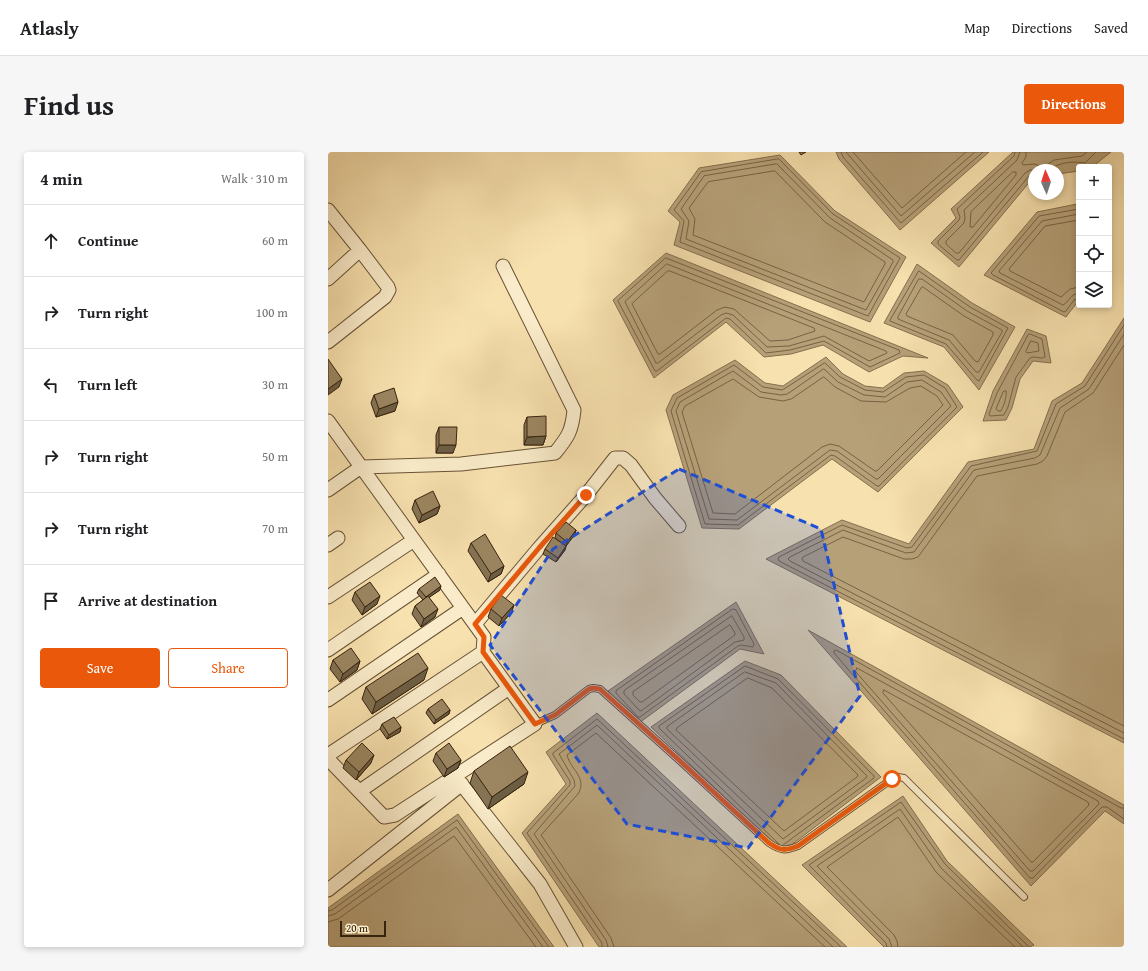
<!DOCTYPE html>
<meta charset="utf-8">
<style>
:root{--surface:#fff;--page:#f6f6f6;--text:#202124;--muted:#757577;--line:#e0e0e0;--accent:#ea580c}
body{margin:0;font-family:"Gentium Book Plus",serif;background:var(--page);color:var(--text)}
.controls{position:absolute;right:12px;top:12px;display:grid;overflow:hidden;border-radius:4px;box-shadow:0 2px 6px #0003}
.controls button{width:36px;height:36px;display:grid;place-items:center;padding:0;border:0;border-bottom:1px solid var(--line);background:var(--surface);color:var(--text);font:20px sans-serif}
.compass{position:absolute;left:700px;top:12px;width:36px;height:36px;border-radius:50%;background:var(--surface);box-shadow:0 2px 6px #0003;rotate:357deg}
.scale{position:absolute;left:12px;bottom:10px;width:46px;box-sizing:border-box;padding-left:4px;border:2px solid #38230e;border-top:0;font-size:11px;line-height:14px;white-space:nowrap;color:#38230e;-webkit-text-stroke:3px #faecca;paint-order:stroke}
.stop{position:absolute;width:12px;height:12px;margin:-9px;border:3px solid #ea580c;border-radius:50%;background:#fff}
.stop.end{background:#ea580c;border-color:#fff;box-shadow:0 1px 4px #0008}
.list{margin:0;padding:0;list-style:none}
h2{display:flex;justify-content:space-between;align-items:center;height:52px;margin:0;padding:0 16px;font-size:17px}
h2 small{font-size:13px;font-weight:400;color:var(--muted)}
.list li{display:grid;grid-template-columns:26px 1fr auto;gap:12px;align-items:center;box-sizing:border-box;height:72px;padding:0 16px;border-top:1px solid var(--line)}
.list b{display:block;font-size:15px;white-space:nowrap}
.list em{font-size:13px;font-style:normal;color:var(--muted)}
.actions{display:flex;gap:8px;padding:12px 16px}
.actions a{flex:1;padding:9px 0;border:1px solid var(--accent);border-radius:4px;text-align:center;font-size:14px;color:var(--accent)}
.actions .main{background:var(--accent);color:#fff}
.icon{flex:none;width:22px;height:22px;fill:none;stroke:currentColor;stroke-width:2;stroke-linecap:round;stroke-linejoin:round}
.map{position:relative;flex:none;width:796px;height:795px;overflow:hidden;border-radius:4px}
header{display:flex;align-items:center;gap:24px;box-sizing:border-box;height:56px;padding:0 20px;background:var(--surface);border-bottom:1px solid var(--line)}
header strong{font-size:19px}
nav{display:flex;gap:22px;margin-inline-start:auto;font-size:14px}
.intro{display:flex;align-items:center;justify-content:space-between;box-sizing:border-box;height:96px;padding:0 24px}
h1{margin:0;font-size:28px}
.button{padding:10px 18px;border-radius:4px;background:var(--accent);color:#fff;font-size:14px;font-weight:700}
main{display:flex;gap:24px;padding:0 24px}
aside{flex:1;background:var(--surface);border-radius:4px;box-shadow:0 2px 6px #0003}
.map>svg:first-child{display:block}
.water{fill:#b6a078;stroke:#846e4e}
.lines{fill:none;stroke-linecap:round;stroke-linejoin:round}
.shore{stroke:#776243;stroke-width:1}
.service-casing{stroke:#685236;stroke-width:8}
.minor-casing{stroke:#685236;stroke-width:15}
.service{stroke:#faecca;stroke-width:6}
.minor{stroke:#faecca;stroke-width:13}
.wall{fill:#857353;stroke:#38230e}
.shaded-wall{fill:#6c5e44;stroke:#38230e}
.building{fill:#9b8661;stroke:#38230e}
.route{stroke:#ea580c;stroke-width:5}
.marked{fill:#1d4ed8;fill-opacity:0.2;stroke:#1d4ed8;stroke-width:3;stroke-dasharray:8 5;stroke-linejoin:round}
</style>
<header>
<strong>Atlasly</strong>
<nav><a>Map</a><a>Directions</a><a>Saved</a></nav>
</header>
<div class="intro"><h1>Find us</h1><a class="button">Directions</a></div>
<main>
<aside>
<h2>4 min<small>Walk · 310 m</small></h2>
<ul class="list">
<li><svg class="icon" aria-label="ahead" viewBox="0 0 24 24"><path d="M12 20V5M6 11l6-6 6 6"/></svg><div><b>Continue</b></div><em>60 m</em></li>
<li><svg class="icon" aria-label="right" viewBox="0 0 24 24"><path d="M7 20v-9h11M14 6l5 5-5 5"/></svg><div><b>Turn right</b></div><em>100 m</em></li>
<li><svg class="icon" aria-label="left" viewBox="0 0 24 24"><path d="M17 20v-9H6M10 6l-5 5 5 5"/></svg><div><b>Turn left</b></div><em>30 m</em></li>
<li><svg class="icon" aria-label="right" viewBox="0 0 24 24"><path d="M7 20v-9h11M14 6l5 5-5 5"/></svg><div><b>Turn right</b></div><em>50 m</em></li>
<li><svg class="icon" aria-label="right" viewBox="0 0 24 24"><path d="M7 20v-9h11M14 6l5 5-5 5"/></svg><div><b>Turn right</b></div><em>70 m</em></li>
<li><svg class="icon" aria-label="arrive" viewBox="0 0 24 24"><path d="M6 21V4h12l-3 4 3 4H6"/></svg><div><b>Arrive at destination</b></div></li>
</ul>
<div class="actions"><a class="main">Save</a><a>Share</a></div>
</aside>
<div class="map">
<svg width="796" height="795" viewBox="0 0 796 795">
<rect width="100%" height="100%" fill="#f7e1ae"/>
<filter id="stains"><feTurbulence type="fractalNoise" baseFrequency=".005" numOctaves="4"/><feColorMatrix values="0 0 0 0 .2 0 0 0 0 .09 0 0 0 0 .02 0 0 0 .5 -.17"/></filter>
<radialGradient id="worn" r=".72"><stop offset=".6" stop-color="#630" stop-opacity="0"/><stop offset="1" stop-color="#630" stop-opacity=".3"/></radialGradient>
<path class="water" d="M508,0H661L572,78L511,7Z
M685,0H783L764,15H751V19L730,22V18H706V27H704L631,115L603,91L628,66L623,57Z
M452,3L507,59L578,105L542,170L346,93L352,70L340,59L371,16Z
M749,52L751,55V148L738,165L656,123L709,60Z
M338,101L600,206L575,204L541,220L495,193L463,202L436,205L398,170L326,226L285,148Z
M589,112L644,151L687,175L651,238L616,195L556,171Z
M796,166V591L438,407L514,368L581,392L640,310L706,297L724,249L754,231Z
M699,177L718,184L723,211L705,209L692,227L684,256L678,268L655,269L665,239Z
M498,205L515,222L537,234L555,236L576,221L596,219L620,233L635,255L550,340L504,307L411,377L374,376L338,258L345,243L407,208L437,231L455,234Z
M408,450L436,502L412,497L311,571L280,539Z
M480,478L796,653V672L777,659L703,734Z
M417,509L453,523L553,625L454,700L323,575Z
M269,561L519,795H271L194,681L238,632L218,600Z
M575,644L619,709L706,793L702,795H556L474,713Z
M130,662L226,795H0V756Z"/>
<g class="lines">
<path class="shore" d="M513,0L515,5L573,71L655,0
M518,0L573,64L647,0
M525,0L574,56L638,0
M687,0L686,4L629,57L632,65L631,68L610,89V92L629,108H631L701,24L706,23
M692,0L689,8L636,58L637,66L636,71L618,89V92L628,101H631L697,21L702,18H707
M698,0V5L694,11L695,13L706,12L716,15L726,8L754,4L759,0
M451,7L505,62L572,106L540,164L352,90L356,69L346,58L373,20Z
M449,12L502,66L565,108V110L538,158L358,87L361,69L353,57L376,24Z
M722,18C729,10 747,9 757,11L768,0
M447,19L497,70L557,110V112L536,150L365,83L367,67L361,56L380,30Z
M685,20H688V23L645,75H642L643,60Z
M751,57L711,64L663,121L665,123L736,160L738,159L746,148L751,146
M751,62L714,69L671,119L672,121L735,153C741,150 742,142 751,141
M751,68L717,74L681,117L682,119L733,145L742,137L751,135
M338,106L571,198L572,201L542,215L496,189L462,198L438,201L402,167L398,166L329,219H327L290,149Z
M339,112L558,199L559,201L541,209L496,184L461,194L439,195L405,163L398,161L393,163L330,211H328L297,150Z
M340,119H342L486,176L487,179L460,188L442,189L406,157L397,155L389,158L332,202H330L304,152Z
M591,119L642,155L680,176L651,229L649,228L618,192L562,169Z
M591,127H594L639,159L674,178V180L651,220H648L621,188L570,167V165Z
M595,135L636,164L665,180V183L650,210L647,209L625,183L579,164L578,162L593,136Z
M796,173L757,234L728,252L709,299L643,314L584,395L579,396L514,373L451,405L450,407L451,409L796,587
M702,182L714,187L717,205C713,208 707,203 702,206L688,225L680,255L676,263L662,264L661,262L669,241L700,183Z
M796,182L761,237L732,256L712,303L707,306L646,318L586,400L578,401L515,378L462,405L460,407L462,409L796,581
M703,189L710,191L711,199L699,201L698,200Z
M796,193L765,241L737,260L719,304L715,309L709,312L649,324L590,405L584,407H576L515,385L475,405L474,407L475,409L796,574
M497,211L512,225L537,238L555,240L578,225L596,223L617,236L629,255L551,334H549L507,304L503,303L410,373L377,372L343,259L349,246L406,213L435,235L454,238Z
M496,217L510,230L536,243L557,245L579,230L594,228L613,240L623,254L550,327H548L509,299L502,298L409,368L381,367L348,259L352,250L405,219L433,240L453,243L459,242Z
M496,225L507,235L533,249L558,250L582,236L593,234L609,244L615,253L549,319H547L511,294L502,292L494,295L407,362L385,361L354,260L357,254L405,227L431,245L455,249L463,247Z
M678,239C679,245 676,253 673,259H670L668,257L675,240Z
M405,457L408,458L426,492L425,495L413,493L410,494L312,565H310L288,541V539Z
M404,464L416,485V488L407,490L313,559L311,558L296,542V539Z
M402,473L407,481V483L314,550H312L305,543V540Z
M529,516L770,649L771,652L705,719H702L528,520Z
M417,520L448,531L539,624L538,626L455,687L339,577V575Z
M420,526L444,536L530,623L529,625L456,679L348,578L349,576Z
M556,538L760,650L761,653L705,710H703L555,541Z
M796,656H793L508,498L506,499V501L702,726H705L774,655H779L796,667
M452,693L331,576V574L417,514L450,527L546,624V626L455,693
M0,759L4,758L129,668L221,795
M0,764L7,762L128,675L215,795
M0,770L10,767L126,684L208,795
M274,795V791L199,681L242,633V629L225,603V601L269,567L513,795
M280,795L278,788L206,682L247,634L246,628L231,602L269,573L505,795
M286,795L283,786L213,683L250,642C260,626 242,617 239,603L268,581L497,795
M559,795L558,791L481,713L573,650L617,712L701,795
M564,795L561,787L489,714L572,657L613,716L695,795
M570,795L569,789L566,783L499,715L570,665L608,720L687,795"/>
<g class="service-casing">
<path id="service" d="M207,572L227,563L261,537L265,536L272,537L351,608L441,691C453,699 457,699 470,694L564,627L570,625L576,626L696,745"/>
</g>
<g class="minor-casing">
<path id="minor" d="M0,58L32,98L60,135L61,138L57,145L0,190
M0,127L32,98
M0,269L156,485L155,500L207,572L67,663L56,665L0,607
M0,338L33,315L133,312L227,301C240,285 244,279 246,258L175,114
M0,393L10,386
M0,445L86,388
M147,472L211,396L258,343L287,306H295L303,313L327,346L351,374
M0,498L111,422
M0,548L135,456
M0,603L155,500
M127,624L212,732L248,795
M32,639L181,536
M0,738L134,632"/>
</g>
<use href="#service" class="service"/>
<use href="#minor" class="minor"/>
</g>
<path class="wall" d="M471,0H478L473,3Z
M46,243L67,259L48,265L43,251Z
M199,265L218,284L215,293H196V273Z
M111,275L125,301H108V283Z
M87,348L112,354L109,362L91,371L84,357Z
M248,378L247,382L238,394L227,386L228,381Z
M143,391L176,414L173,422L160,430L140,399Z
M238,394L237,398L228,410L215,402L217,397Z
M91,437L112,438L101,445L107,465L93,475L84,462L87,454L95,448L89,441Z
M27,440L49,452L34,463L24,448Z
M186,453L183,461L171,474L160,465L163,457Z
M5,508L32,509L29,518L12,530L2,517Z
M96,528L44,562L34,547L38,535Z
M100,557L122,558L121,562L106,572L98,561Z
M54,572L73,575L72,580L59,587L52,577Z
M108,601L133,608L130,616L116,625L105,609Z
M18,608L43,611L28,628L15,616Z
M146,619L196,632L160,657L142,631Z"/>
<path class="shaded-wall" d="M14,227L11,235L0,243V237Z
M70,250L67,259L48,265L51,257Z
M218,284L215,293H196L199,285Z
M111,293H128L125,301H108Z
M112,354L109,362L91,371L94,363Z
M248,378L247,382L238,394L239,390Z
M238,394L237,398L228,410L230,406Z
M176,414L173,422L160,430L163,422Z
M113,434L112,438L96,449L98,445Z
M52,444L49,452L34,463L37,455Z
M186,453L183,461L171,474L174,466Z
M110,457L107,465L93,475L96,467Z
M32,509L29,518L12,530L15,522Z
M100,516L96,528L44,562L48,550Z
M122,558L121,562L106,572L108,568Z
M73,575L72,580L59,587L61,583Z
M46,603L43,611L28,628L31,620Z
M133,608L130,616L116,625L119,617Z
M200,620L196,632L160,657L164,645Z"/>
<path class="building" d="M0,207L14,227L0,237Z
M66,236L70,250L51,257L46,243Z
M218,264V284L199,285V265Z
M111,275H129L128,293H111Z
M105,339L112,354L94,363L87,348Z
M238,370L248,378L239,390L228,381Z
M157,382L176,414L163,422L143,391Z
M225,385L238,394L230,406L217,397Z
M107,425L113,434L98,445L91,437Z
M42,430L52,444L37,455L27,440Z
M173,443L186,453L174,466L163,457Z
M100,444L110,457L96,467L87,454Z
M23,496L32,509L15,522L5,508Z
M90,501L100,516L48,550L38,535Z
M114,547L122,558L108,568L100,557Z
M66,565L73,575L61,583L54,572Z
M34,591L46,603L31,620L18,608Z
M121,591L133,608L119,617L108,601Z
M182,594L200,620L164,645L146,619Z"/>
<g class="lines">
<path class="route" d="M258,343L211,396L147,472L156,485L155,500L207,572L227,563L261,537L265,536L272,537L351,608L441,691C453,699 457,699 470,694L564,627"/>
</g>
<path class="marked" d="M351,317L493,377L532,544L420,696L299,672L162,493L225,397Z"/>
<rect width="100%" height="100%" filter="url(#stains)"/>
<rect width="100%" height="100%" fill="url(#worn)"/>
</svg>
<div class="controls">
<button>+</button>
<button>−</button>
<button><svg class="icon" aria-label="locate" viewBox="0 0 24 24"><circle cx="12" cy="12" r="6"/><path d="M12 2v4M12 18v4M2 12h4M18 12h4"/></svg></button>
<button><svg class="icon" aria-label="layers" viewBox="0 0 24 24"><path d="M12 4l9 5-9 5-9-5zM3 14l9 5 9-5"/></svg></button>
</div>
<svg class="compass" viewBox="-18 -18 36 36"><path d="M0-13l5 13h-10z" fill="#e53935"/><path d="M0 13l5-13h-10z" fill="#757577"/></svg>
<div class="scale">20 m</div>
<div class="stop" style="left:564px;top:627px"></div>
<div class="stop end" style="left:258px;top:343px"></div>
</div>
</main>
